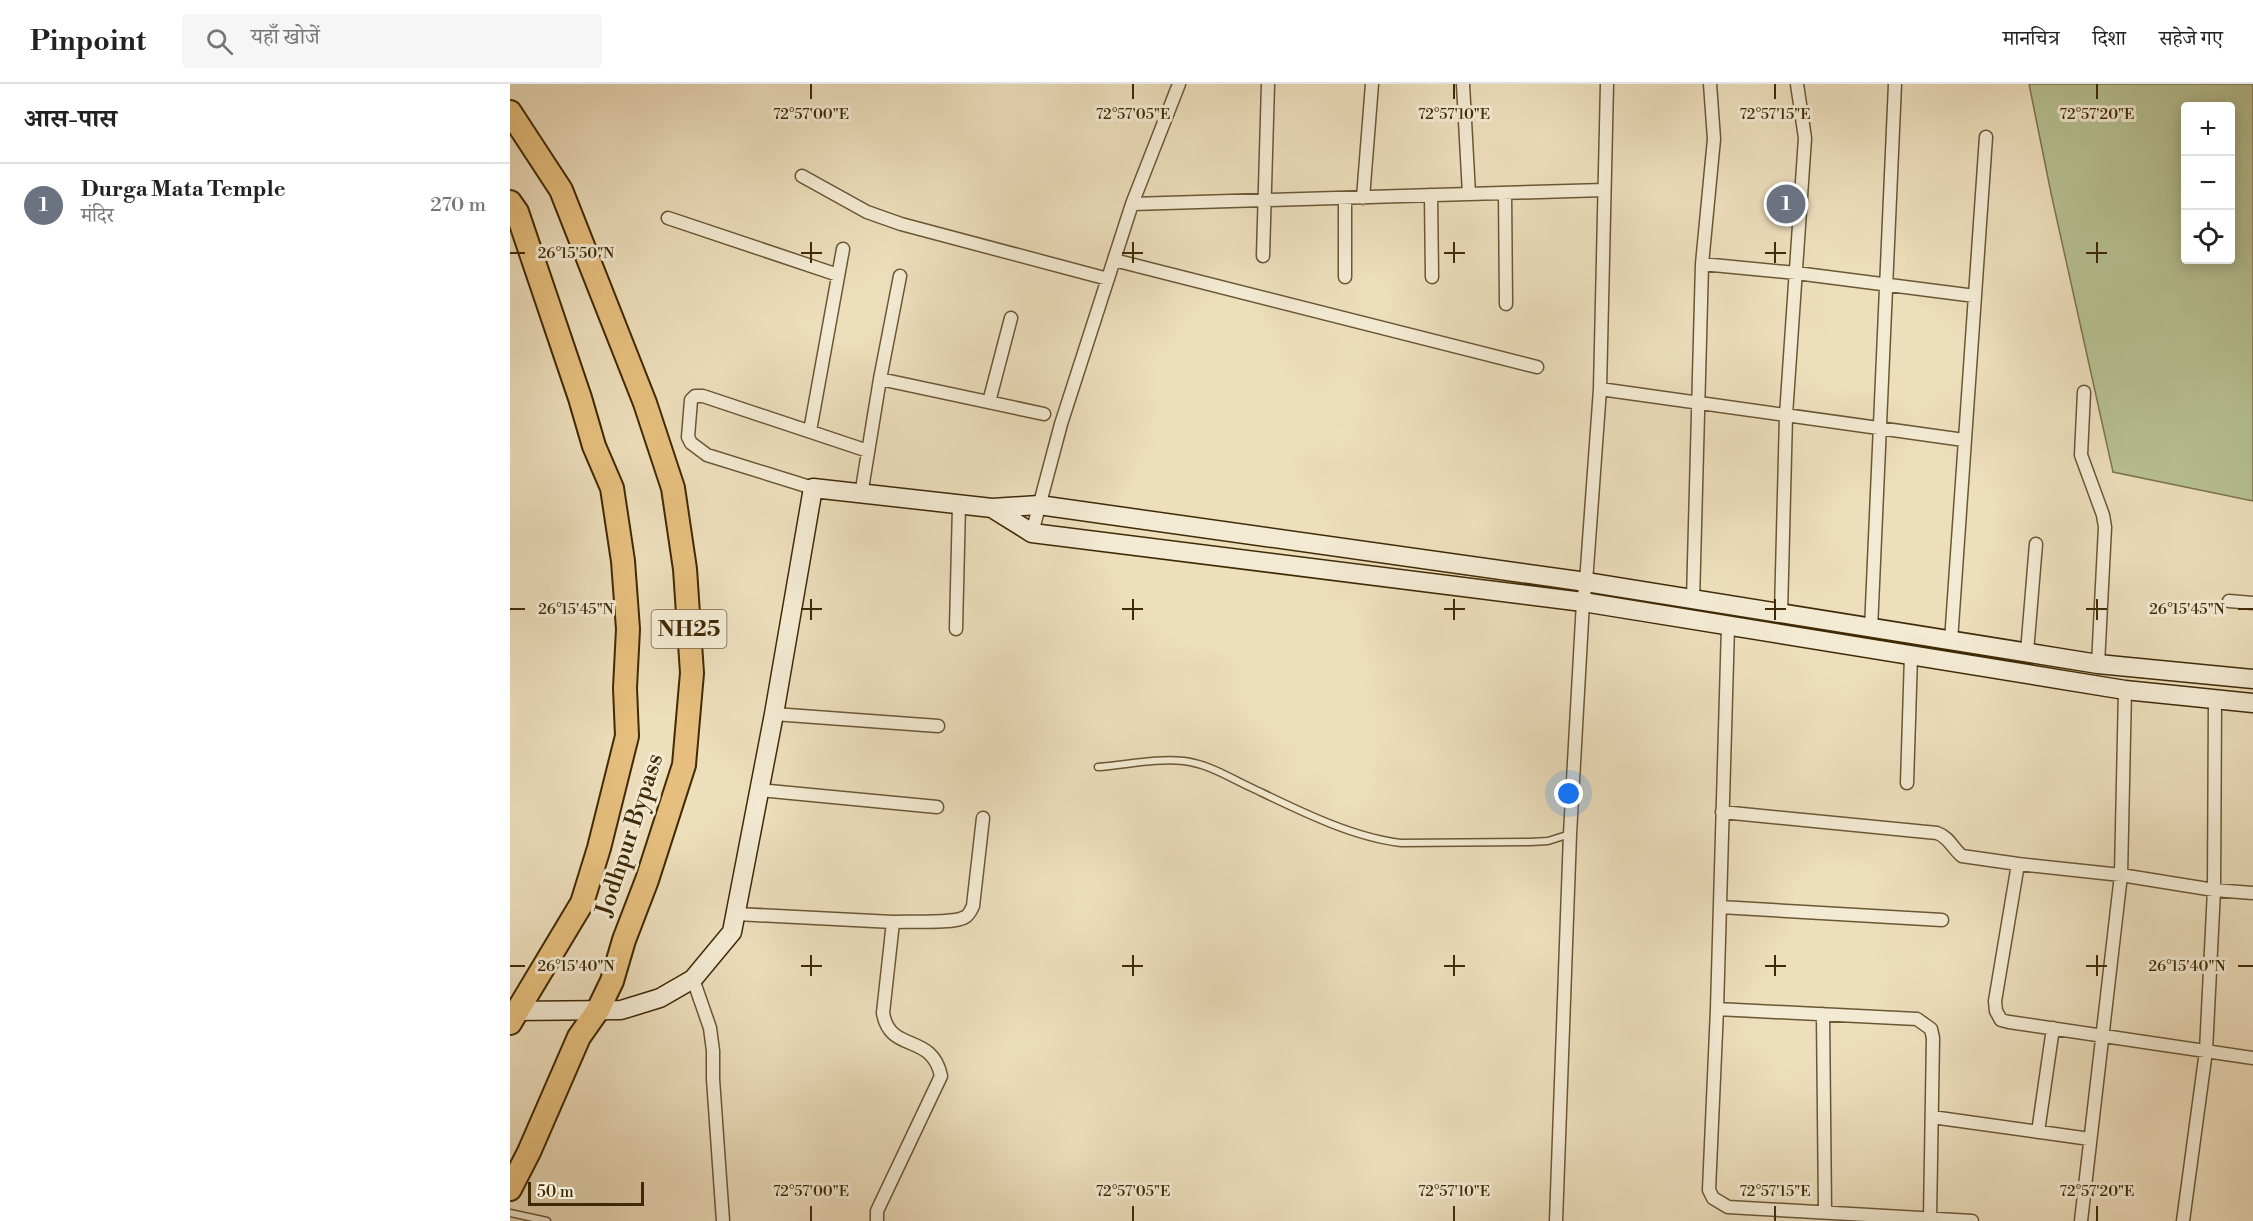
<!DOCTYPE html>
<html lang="hi">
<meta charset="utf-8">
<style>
:root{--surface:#fff;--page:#f6f6f6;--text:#222;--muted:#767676;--line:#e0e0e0;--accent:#b45309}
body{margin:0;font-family:"Libre Bodoni","Noto Serif Devanagari",serif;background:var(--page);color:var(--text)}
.controls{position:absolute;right:18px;top:18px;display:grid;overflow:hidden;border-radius:6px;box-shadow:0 3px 15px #0003}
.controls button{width:54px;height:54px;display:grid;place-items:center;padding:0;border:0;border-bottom:2px solid var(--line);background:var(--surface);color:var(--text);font:30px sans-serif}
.scale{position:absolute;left:18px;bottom:15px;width:116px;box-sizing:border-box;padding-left:6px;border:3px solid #402a06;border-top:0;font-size:16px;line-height:21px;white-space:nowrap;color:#402a06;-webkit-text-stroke:4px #f3ead3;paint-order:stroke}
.you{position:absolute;left:1059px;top:710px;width:21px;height:21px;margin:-15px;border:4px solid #fff;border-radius:50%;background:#1a73e8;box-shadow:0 0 0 9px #1a73e833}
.badge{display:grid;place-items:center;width:39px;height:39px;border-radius:50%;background:var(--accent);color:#fff;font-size:20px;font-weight:700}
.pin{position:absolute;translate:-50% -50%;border:3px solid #fff;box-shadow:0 2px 6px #0006}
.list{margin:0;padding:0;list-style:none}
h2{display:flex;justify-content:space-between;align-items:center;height:78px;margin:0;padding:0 24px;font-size:26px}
h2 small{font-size:20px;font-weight:400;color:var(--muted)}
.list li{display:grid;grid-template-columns:39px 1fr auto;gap:18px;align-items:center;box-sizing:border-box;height:84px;padding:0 24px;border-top:2px solid var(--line)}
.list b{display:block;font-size:22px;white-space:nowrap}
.list p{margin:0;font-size:20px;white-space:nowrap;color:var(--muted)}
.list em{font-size:20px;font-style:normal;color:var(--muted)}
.icon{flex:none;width:33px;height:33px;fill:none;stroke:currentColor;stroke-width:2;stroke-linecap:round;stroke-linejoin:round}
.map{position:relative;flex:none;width:1743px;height:1137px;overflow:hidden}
header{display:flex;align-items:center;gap:36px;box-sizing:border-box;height:84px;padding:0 30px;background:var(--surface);border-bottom:2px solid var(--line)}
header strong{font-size:28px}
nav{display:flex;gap:33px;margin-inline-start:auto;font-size:21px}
.search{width:420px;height:54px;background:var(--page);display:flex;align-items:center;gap:15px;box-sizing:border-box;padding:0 21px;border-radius:6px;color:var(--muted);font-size:22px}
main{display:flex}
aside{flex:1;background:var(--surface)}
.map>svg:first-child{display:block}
.green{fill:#b7c192;stroke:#7c764c;stroke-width:1.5;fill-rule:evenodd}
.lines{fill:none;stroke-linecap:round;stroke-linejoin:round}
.lane-casing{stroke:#6b5734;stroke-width:9}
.street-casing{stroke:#6b5734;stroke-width:15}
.secondary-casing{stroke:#402a06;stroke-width:21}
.highway-casing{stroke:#402a06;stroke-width:26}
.lane{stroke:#f3ead3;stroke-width:6}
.street{stroke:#f3ead3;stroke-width:12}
.secondary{stroke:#f3ead3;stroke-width:18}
.highway{stroke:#e6bf7e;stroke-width:22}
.ticks{fill:none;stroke:#402a06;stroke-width:2}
.labels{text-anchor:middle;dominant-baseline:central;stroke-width:6;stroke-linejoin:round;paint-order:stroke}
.shield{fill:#f3ead3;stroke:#766444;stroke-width:1.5}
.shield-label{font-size:22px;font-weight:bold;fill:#402a06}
.street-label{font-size:24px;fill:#402a06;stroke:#f3ead3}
.ticks-label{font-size:15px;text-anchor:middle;fill:#402a06;stroke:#f3ead3;stroke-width:6;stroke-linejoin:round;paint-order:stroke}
</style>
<header>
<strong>Pinpoint</strong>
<div class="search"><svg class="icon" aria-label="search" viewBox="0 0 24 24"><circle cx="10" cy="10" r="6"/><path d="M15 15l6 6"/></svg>यहाँ खोजें</div>
<nav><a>मानचित्र</a><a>दिशा</a><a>सहेजे गए</a></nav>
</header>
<main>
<aside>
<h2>आस-पास<small></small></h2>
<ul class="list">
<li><span class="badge" style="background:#6b7280">1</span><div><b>Durga Mata Temple</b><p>मंदिर</p></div><em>270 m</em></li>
</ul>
</aside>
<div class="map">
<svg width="1743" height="1137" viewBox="0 0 1743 1137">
<rect width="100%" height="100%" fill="#eddebc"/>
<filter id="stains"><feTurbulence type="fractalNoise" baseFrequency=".00333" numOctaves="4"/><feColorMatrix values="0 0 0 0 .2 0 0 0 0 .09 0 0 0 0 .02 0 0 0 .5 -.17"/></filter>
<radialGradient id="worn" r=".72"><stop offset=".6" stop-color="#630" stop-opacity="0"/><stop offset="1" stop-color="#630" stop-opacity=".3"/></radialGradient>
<path class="green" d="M1519,0H1743V417L1603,388L1541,109ZM1676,22H1720V176H1676Z"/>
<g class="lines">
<g class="lane-casing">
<path id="lane" d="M588,683C616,681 646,674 674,677C699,680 720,694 742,704C788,726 841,753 891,759L1020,758L1038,757L1060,750
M0,1129L37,1137"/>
</g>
<g class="street-casing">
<path id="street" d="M669,0L622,120L1094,106
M953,0L959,110
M292,92L357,128L391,140L598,195
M995,109L996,220
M921,111L922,193
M853,114L862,0
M158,134L328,191
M753,172L758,0
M604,176L1027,283
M1192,180L1286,189L1465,212
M835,193V114
M370,295L534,330
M1090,305L1454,356
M1574,308L1571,371L1593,431L1595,443L1588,580
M479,318L501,234
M300,347L333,165
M303,404L197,371L181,359L178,353L181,316L185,312H193L358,367
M351,411L370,295L390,192
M522,449L551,340L622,120
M1183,516L1192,180L1204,55L1200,0
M1719,517L1743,519
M1271,529L1276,331L1295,54L1287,0
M1218,542L1207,925L1199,1106L1203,1114L1218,1123L1462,1137
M446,545L449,421
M1361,545L1385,0
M1441,557L1476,53
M1517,568L1526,460
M264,630L428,642
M1397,699L1401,572
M250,706L427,723
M1212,728L1427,749C1439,753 1443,765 1452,772L1508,780
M1743,809L1704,806L1611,791L1508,780L1485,917L1486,927L1491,936L1499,938L1743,974
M1210,823L1432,836
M227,830L383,838L373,929C380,970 422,948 431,992L367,1127V1137
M383,838C397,837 445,840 455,833C459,831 461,826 463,822L473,734
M183,895L200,944L203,967V995L213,1137
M1207,925L1407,935L1421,945L1423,954L1420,1134
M1313,930L1315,1127
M1422,1033L1580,1055
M1528,1048L1543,944
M1046,1137L1060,750L1073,518L1076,498L1090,305L1097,0
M1571,1137L1611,791L1615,606
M1673,1137L1696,967L1704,806L1705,617"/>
</g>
<g class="secondary-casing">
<path id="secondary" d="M482,424L522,449L1073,518L1615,606L1743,619
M0,927L111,926L150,914L183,895L222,848L264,630L303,404L482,424L529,421L1076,498L1588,580L1743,595"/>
</g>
<g class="highway-casing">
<path id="highway" d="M0,28L51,106L135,319L163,404L175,485L182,589L174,681L137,796L114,856L102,897L88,926L69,953L19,1068L0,1105
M0,118L7,128L70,314L84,362L102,404L113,477L118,545L115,604L117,652L89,764L72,819L0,939"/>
</g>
<use href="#lane" class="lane"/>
<use href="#street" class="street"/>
<use href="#secondary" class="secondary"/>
<use href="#highway" class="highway"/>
</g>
<path class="ticks" d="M301,0V15M623,0V15M944,0V15M1265,0V15M1587,0V15M301,158V179M623,158V179M944,158V179M1265,158V179M1587,158V179M0,169H15M291,169H312M612,169H633M934,169H955M1255,169H1276M1576,169H1597M301,515V536M623,515V536M944,515V536M1265,515V536M1587,515V536M0,525H15M291,525H312M612,525H633M934,525H955M1255,525H1276M1576,525H1597M1728,525H1743M301,871V892M623,871V892M944,871V892M1265,871V892M1587,871V892M0,882H15M291,882H312M612,882H633M934,882H955M1255,882H1276M1576,882H1597M1728,882H1743M301,1122V1137M623,1122V1137M944,1122V1137M1265,1122V1137M1587,1122V1137"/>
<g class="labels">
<rect class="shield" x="141.5" y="526" width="75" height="38" rx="4.5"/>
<g class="shield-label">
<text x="179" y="545">NH25</text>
</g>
<g class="street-label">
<text transform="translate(120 751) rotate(-72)">Jodhpur Bypass</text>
</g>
</g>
<g class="ticks-label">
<text x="301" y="35">72°57'00"E</text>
<text x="623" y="35">72°57'05"E</text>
<text x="944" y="35">72°57'10"E</text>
<text x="1265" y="35">72°57'15"E</text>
<text x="1587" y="35">72°57'20"E</text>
<text x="66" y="174">26°15'50"N</text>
<text x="66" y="530">26°15'45"N</text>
<text x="1677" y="530">26°15'45"N</text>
<text x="66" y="887">26°15'40"N</text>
<text x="1677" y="887">26°15'40"N</text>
<text x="301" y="1112">72°57'00"E</text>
<text x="623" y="1112">72°57'05"E</text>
<text x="944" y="1112">72°57'10"E</text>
<text x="1265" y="1112">72°57'15"E</text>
<text x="1587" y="1112">72°57'20"E</text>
</g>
<rect width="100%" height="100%" filter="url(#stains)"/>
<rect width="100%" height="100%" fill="url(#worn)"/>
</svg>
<div class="controls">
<button>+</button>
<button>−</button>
<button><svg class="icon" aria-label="locate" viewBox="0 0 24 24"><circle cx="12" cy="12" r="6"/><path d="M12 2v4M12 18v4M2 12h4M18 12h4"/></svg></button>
</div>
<div class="scale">50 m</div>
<div class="you"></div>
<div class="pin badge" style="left:1276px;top:120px;background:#6b7280">1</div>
</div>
</main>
